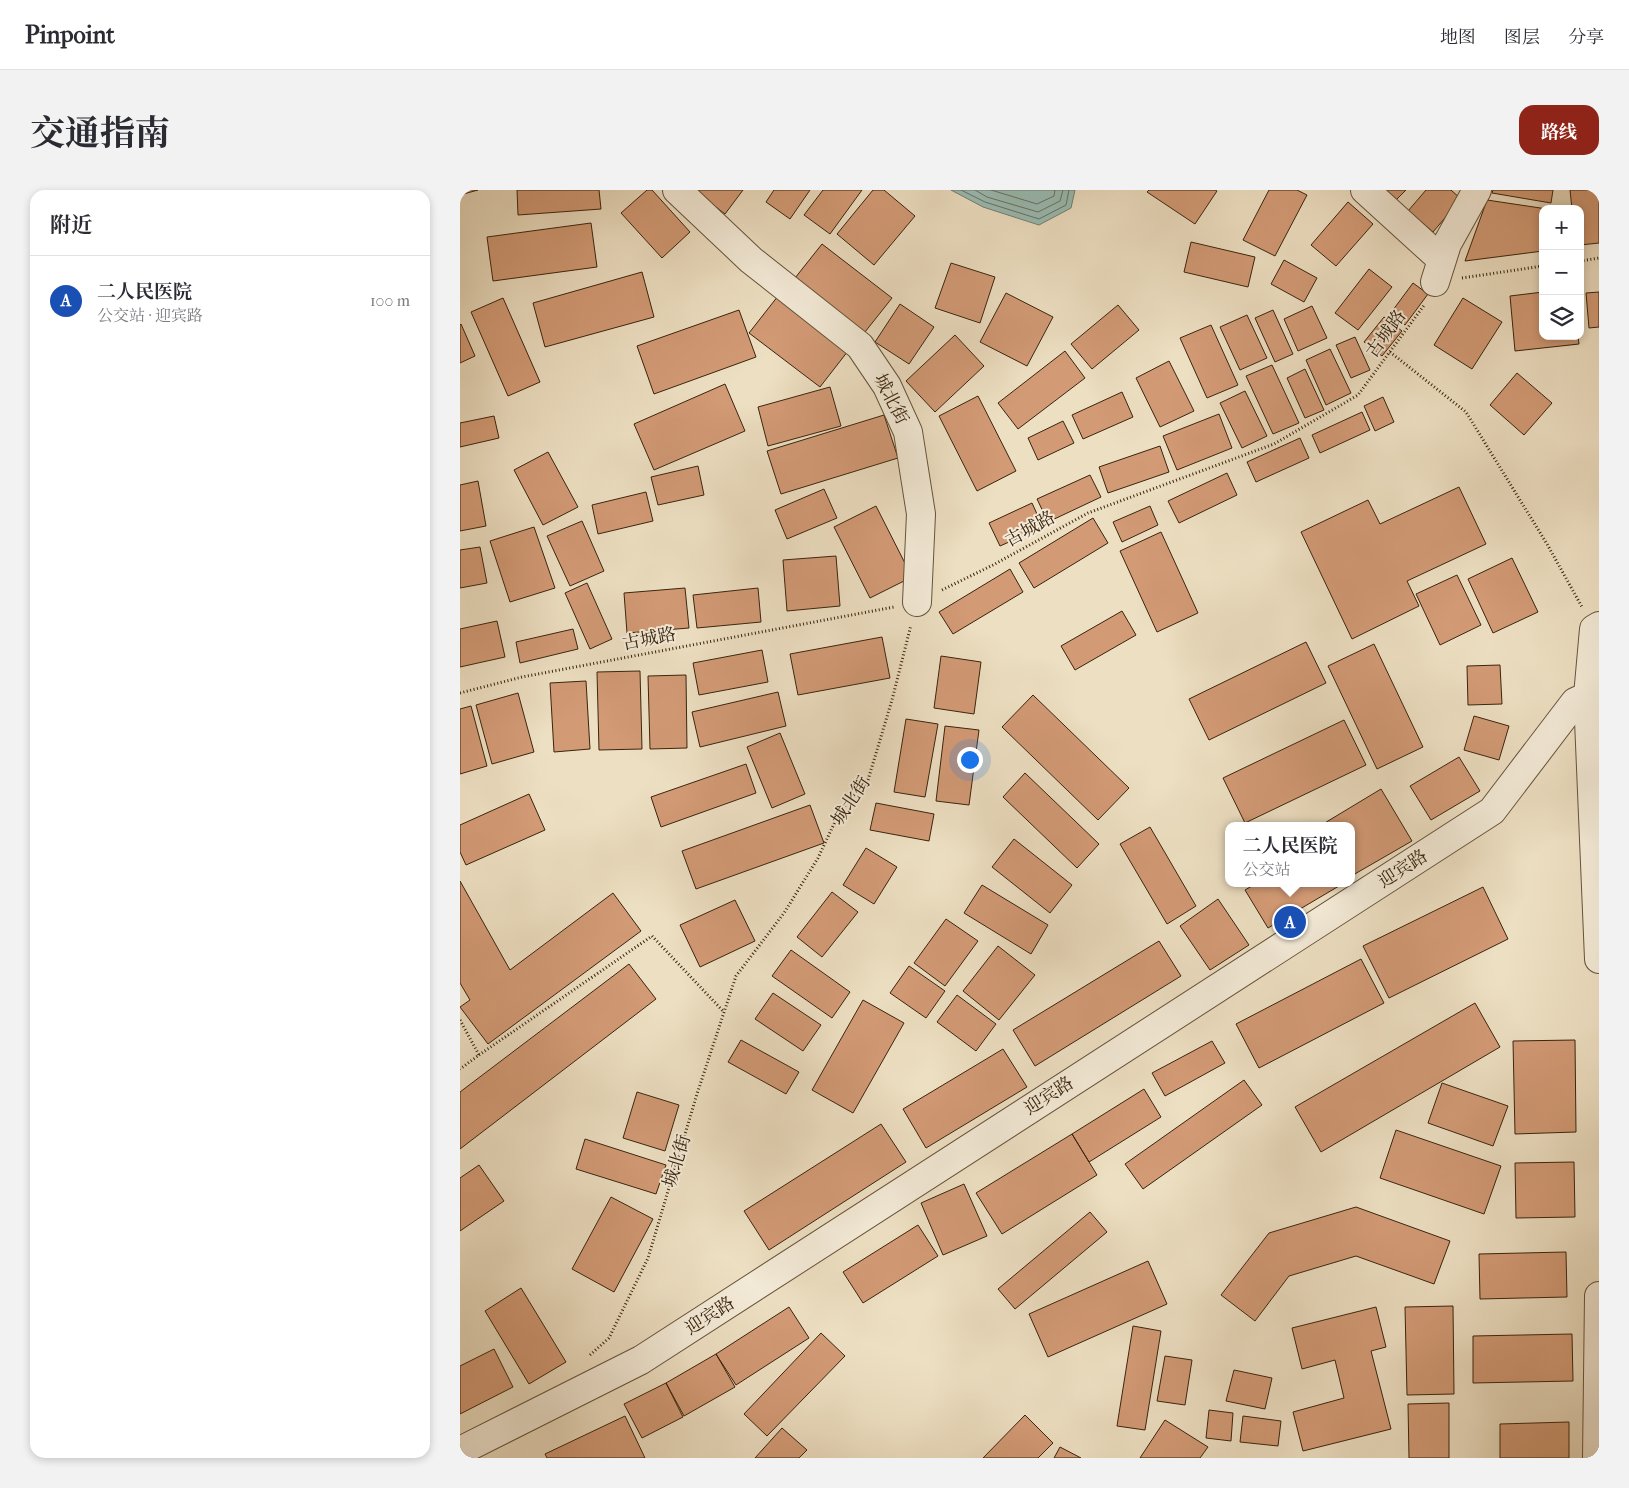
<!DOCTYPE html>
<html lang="zh">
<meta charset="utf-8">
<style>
:root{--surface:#fff;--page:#f2f2f3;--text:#2b2b33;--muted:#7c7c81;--line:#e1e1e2;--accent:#8f2418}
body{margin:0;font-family:"IM FELL French Canon","Noto Serif SC",serif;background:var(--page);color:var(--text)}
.controls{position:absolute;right:15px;top:15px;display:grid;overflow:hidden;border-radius:10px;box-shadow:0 2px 8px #0003}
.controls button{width:45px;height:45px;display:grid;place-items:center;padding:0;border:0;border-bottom:1px solid var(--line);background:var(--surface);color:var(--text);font:25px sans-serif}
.you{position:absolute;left:509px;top:569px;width:18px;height:18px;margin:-12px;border:4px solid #fff;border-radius:50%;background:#1a73e8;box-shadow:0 0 0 8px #1a73e833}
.badge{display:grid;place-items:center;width:32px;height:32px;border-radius:50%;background:var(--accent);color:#fff;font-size:16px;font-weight:700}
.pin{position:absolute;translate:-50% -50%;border:2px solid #fff;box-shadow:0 1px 5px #0006}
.popup{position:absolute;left:765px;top:632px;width:130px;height:65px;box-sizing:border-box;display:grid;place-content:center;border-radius:10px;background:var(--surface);filter:drop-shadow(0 1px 4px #0005);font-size:16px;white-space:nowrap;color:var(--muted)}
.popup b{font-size:19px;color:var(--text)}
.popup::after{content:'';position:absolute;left:50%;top:100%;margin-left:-10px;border:10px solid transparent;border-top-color:var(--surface)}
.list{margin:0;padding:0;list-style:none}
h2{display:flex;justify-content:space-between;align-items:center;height:65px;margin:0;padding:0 20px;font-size:21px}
h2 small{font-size:16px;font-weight:400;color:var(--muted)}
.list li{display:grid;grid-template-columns:32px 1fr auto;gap:15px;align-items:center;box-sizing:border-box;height:90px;padding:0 20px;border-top:1px solid var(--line)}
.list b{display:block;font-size:19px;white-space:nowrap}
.list p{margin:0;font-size:16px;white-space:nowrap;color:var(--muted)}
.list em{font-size:16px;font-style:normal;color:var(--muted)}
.icon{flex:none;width:28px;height:28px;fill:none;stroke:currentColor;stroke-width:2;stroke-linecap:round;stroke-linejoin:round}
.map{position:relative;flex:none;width:1139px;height:1268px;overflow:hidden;border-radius:15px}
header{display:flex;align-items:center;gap:30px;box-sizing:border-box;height:70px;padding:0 25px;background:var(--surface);border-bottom:1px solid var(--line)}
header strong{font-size:24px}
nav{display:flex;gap:28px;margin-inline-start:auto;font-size:18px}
.intro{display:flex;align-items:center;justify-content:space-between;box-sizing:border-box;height:120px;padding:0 30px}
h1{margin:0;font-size:35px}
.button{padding:12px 22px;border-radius:15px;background:var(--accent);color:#fff;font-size:18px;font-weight:700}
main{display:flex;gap:30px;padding:0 30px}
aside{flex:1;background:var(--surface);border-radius:15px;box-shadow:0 2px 8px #0003}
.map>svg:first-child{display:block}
.water{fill:#99bcb4;stroke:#737f72}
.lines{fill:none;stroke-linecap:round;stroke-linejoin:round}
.shore{stroke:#697061;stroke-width:1}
.building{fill:#d29a75;stroke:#39240e}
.minor-casing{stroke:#66533b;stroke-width:30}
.tertiary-casing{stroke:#66533b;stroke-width:30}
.path{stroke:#39240e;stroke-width:3;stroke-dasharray:1 2.5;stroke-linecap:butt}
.minor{stroke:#f3ead7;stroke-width:28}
.tertiary{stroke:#f3ead7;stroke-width:28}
.labels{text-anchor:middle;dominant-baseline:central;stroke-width:4;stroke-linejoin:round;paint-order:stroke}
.street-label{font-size:18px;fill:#39240e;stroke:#f3ead7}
</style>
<header>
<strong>Pinpoint</strong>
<nav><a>地图</a><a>图层</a><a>分享</a></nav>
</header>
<div class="intro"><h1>交通指南</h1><a class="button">路线</a></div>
<main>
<aside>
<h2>附近<small></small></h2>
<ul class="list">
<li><span class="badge" style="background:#1a4fb4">A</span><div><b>二人民医院</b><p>公交站 · 迎宾路</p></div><em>100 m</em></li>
</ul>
</aside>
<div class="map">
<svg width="1139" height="1268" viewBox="0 0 1139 1268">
<rect width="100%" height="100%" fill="#eddfc2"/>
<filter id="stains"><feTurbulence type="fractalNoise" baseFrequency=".004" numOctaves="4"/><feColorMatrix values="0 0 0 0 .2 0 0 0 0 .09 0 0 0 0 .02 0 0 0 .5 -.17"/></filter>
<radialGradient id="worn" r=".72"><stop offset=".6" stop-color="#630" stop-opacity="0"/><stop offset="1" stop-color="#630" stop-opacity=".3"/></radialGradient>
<path class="water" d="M491,0H615L611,18L579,35L523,17Z"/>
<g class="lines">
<path class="shore" d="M501,0L525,12L579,29L606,15L609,0
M515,0L527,7L578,22L600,11L603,0
M531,0L577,14L594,6L595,0"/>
</g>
<path class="building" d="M0,0H18L0,5Z
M57,0H139L141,19L58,25Z
M187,0H192L230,42L202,68L161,23Z
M234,0H283L265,24Z
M314,0H350L330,29L306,12Z
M363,0H402L370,44L344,25Z
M413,0H424L455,26L414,75L377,44Z
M689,0H755L757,1L735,34L687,2Z
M809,0H837L847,5L815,66L783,50Z
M926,0H946L936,10Z
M966,0H991L1001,9L973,42L948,21Z
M1033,0H1093L1091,13L1032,3Z
M1110,0H1139V53L1120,55V19H1112Z
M1027,10L1087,19H1083V61L1005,71Z
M888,12L913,34L876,76L851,55Z
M131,33L137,77L33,91L27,47Z
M731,52L795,67L788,97L724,82Z
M362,54L432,108L405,142L335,88Z
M824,70L857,88L844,112L811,94Z
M491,73L535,87L520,133L475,118Z
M909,79L932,97L898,140L875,123Z
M182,82L194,127L85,157L73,113Z
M953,93L968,104L945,135L930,124Z
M1083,102V146H1118L1119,154L1055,161L1050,106Z
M1139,102V137L1129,138L1126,103Z
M546,103L593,127L567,176L520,152Z
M318,106L388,161L360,197L289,143Z
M43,108L80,192L48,206L11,122Z
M1003,108L1042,132L1012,179L974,155Z
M440,114L474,137L449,174L415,152Z
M658,115L679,140L632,179L611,154Z
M852,116L867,148L838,161L824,129Z
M279,120L296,167L194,204L177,156Z
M813,120L833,164L815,172L795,128Z
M787,125L807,168L780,180L760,137Z
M924,127L942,141L922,166L904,152Z
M1,134L15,166L0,173V135Z
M751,135L778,195L747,208L720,148Z
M495,145L524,176L475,222L446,191Z
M895,147L910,180L891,188L876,155Z
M870,159L891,203L866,215L846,170Z
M605,161L625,188L558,239L538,213Z
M709,171L734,221L700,237L676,188Z
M812,175L839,233L813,244L786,186Z
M845,179L864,220L845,228L827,188Z
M1057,183L1092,213L1064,245L1030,215Z
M265,194L285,241L194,280L174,234Z
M370,197L381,236L308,256L298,217Z
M785,201L807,246L782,258L760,213Z
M662,202L673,227L623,249L612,225Z
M518,206L556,281L517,301L479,226Z
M923,207L934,232L915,241L904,216Z
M902,222L910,240L860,263L852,245Z
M759,224L772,258L717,280L703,246Z
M424,225L438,268L321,304L307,261Z
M34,226L39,248L0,257V233Z
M603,231L614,253L578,270L568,248Z
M840,248L849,268L796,292L787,272Z
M700,256L709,282L648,303L639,277Z
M88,262L118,317L83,335L54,280Z
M238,276L244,305L198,315L191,287Z
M767,283L777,305L719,333L708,311Z
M630,285L641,307L588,332L577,309Z
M18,291L26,336L0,341V295Z
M999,297L1026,354L947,391L959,416L892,449L841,342L908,310L920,334Z
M364,299L377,328L327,349L315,320Z
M186,302L193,331L138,344L132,315Z
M572,313L583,337L540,356L529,333Z
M416,316L452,387L410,408L374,337Z
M690,316L698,335L662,352L653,332Z
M633,328L648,353L574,398L559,373Z
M122,331L144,381L110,396L87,346Z
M74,337L95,398L50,412L30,351Z
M701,342L738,423L697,442L660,361Z
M20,357L27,393L0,398V360Z
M376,366L380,416L327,421L323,370Z
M1052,368L1078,422L1033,443L1008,389Z
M550,379L563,402L493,444L479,422Z
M997,385L1021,435L980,455L956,404Z
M127,393L152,449L130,459L105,403Z
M225,398L229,438L167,443L164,403Z
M298,398L301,432L237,438L233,405Z
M662,421L676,445L615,480L601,456Z
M37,431L45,467L0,477V439Z
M113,439L118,459L60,473L56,452Z
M422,447L430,488L338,505L330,464Z
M846,452L866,493L749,550L729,509Z
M914,454L963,557L917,579L868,476Z
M302,460L308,492L239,505L233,473Z
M481,466L521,472L514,524L474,518Z
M1040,475L1042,514L1008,515L1007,476Z
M180,481L182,559L139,560L137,482Z
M226,485L227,558L190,559L188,486Z
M126,491L130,559L94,562L90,493Z
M318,502L326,536L240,557L232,522Z
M58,503L74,562L32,574L16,515Z
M573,505L669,598L638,630L542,537Z
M11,516L27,576L0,584V519Z
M1014,526L1049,536L1039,570L1004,560Z
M446,529L478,534L465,607L434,602Z
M884,530L906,575L785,633L763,588Z
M485,536L519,540L509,615L476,611Z
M320,543L345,604L312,618L287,557Z
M999,567L1020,601L971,630L950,596Z
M286,574L296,603L201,637L191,607Z
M565,583L639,654L617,678L543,607Z
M921,599L952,651L893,685L891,682V636H864L863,634Z
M69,604L85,640L6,675L0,662V635Z
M416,613L474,624L469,651L410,640Z
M350,615L364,653L236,699L222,661Z
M690,637L736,716L707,734L660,654Z
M554,649L612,695L590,723L532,677Z
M406,658L437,677L414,714L383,695Z
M0,691L50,780L153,703L181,741L28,854L0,817L10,810L0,793Z
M797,693H884L808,738L785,700Z
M522,695L588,735L571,764L504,723Z
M1023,697L1048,749L929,808L903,756Z
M372,702L398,722L362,767L337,747Z
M758,709L789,755L750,780L720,736Z
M275,710L295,751L240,777L220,735Z
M486,729L518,751L485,796L454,773Z
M699,751L721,786L575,876L553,840Z
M538,756L575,785L539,830L503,801Z
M331,760L390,802L372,828L312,786Z
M901,769L924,813L799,878L776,834Z
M169,774L196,809L0,959V902Z
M449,776L485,801L466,828L430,803Z
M313,803L361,835L343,861L295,829Z
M497,805L536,834L516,861L477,832Z
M403,810L444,833L393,923L352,900Z
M1015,813L1040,857L861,962L835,917Z
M281,850L339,882L326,904L268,872Z
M1115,850L1116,942L1055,944L1053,851Z
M752,851L765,873L705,906L692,883Z
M543,859L567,897L466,958L443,919Z
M784,890L802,915L683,999L665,974Z
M982,893L1048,916L1033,956L968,933Z
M684,899L701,927L629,972L612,944Z
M177,902L219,915L205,961L163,948Z
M421,934L446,972L309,1060L284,1021Z
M936,940L1041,976L1024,1024L920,988Z
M612,944L637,985L542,1044L516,1003Z
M125,949L206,975L196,1004L116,979Z
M1114,972L1115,1027L1056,1028L1055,973Z
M19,975L44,1011L0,1041V988Z
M504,994L527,1046L483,1065L461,1013Z
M151,1007L193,1029L154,1102L112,1079Z
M896,1017L990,1051L974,1094L896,1066L829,1086L795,1131L761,1105L809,1043Z
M630,1022L647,1042L555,1119L538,1099Z
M458,1035L478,1066L403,1113L383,1082Z
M1106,1062L1107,1107L1020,1109L1019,1064Z
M688,1071L707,1114L588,1167L569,1124Z
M61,1098L106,1172L69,1194L25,1121Z
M993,1116L994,1204L947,1205L945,1117Z
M329,1117L349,1148L276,1195L256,1164Z
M916,1117L926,1157L911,1161L931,1239L843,1261L833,1222L884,1208L875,1170L842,1179L832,1138Z
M673,1136L701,1141L685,1240L657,1236Z
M361,1143L385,1166L307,1246L284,1224Z
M1112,1144L1113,1191L1013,1193V1146Z
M34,1159L53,1197L0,1224V1176Z
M256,1164L275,1197L224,1226L206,1193Z
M705,1166L732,1170L725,1215L697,1211Z
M774,1180L812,1188L805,1219L766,1211Z
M206,1193L223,1227L182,1248L164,1214Z
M989,1213V1268H949L948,1214Z
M749,1220L773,1223L771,1251L746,1248Z
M565,1225L593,1253L578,1268H523Z
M165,1226L185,1268H87L85,1264Z
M783,1226L821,1231L818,1256L780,1252Z
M705,1230L748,1257L740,1268H680Z
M1109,1232V1268H1040V1234Z
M322,1238L347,1260L339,1268H295Z
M600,1257L621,1268H594Z"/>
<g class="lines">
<g class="minor-casing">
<path id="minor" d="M217,0L291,70L400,156L427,196L448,242L461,324L457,412
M905,0L982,70
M975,92L987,54L1017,0
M1139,436L1134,439L1128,506L1139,769
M1137,1268L1139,1106"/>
</g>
<g class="tertiary-casing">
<path id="tertiary" d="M0,1261L181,1170L1032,621L1115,512L1139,501"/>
</g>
<path class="path" d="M1120,71L1139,68
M1002,88L1083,76
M930,162L1006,222L1087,354L1122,417
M482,400L533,375L628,323L814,254L898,205L965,114
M0,503L62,487L434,417
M0,830L19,865L0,879
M19,865L192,746L263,821
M130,1165L149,1148L188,1068L237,904L276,786L324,723L358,668L380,621L408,590L432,510L451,435"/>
<use href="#minor" class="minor"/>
<use href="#tertiary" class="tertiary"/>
</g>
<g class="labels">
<g class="street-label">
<text transform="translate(926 144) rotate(-54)">古城路</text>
<text transform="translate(431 209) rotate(63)">城北街</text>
<text transform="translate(570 339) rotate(-29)">古城路</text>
<text transform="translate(189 449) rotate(-11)">古城路</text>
<text transform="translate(391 611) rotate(-56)">城北街</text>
<text transform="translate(943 679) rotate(-33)">迎宾路</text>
<text transform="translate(589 906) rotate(-33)">迎宾路</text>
<text transform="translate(217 971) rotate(-73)">城北街</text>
<text transform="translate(250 1126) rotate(-33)">迎宾路</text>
</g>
</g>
<rect width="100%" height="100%" filter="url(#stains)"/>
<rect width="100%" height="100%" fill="url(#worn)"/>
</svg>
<div class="controls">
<button>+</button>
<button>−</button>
<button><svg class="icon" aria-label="layers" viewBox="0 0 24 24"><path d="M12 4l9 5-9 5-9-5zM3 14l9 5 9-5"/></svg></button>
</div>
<div class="you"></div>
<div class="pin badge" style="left:830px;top:732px;background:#1a4fb4">A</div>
<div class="popup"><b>二人民医院</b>公交站</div>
</div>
</main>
